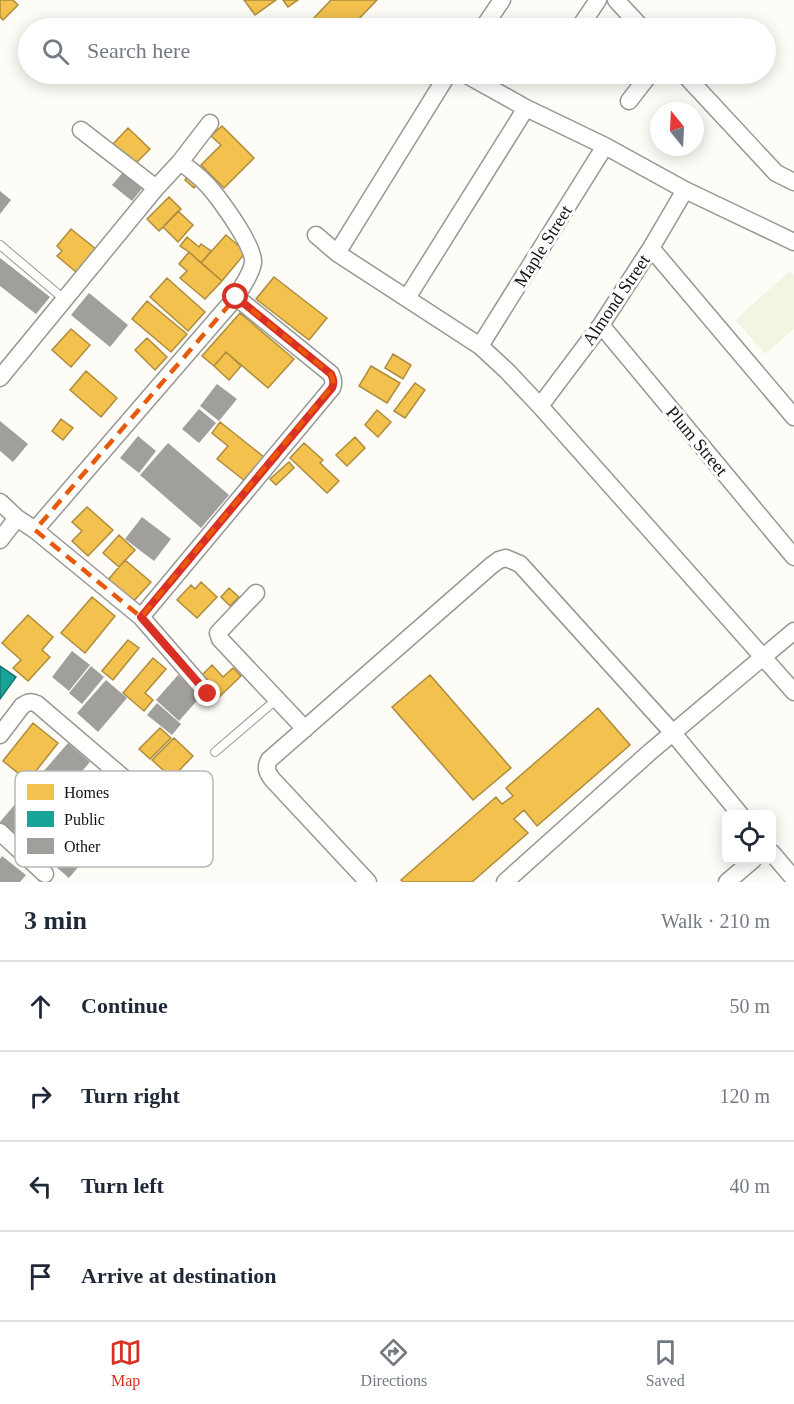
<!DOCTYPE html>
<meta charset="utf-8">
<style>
:root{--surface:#fff;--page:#f6f6f7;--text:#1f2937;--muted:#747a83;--line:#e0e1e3;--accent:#d93025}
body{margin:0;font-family:"Times New Roman",serif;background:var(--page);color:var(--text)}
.controls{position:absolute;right:18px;bottom:18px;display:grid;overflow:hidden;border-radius:9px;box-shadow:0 3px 15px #0003}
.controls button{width:54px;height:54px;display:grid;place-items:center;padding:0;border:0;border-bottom:2px solid var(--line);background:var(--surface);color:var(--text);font:30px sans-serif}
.compass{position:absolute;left:650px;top:102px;width:54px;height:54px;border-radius:50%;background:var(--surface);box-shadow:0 3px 15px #0003;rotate:342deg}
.stop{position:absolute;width:18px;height:18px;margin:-14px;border:4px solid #d93025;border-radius:50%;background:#fff}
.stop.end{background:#d93025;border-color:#fff;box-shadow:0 2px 6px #0008}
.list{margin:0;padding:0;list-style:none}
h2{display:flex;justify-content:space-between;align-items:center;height:78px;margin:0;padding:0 24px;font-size:26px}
h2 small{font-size:20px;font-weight:400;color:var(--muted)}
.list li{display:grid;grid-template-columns:39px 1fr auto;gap:18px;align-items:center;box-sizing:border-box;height:90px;padding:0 24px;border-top:2px solid var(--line)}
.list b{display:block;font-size:22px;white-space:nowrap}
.list em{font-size:20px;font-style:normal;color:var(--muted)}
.icon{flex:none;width:33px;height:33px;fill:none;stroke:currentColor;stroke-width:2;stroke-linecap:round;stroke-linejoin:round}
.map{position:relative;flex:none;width:794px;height:882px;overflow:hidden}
.search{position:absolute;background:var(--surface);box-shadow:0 3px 15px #0003;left:18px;right:18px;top:18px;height:66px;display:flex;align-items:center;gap:15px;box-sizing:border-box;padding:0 21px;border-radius:33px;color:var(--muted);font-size:22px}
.sheet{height:438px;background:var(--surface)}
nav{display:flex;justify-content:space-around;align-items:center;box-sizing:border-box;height:84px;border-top:2px solid var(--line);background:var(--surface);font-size:16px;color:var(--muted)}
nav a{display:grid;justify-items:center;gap:3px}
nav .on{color:var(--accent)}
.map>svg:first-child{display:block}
.pitch{fill:#f0f6e1}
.homes{fill:#f2c14e;stroke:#ae8c3c;stroke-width:1.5}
.public{fill:#17a398;stroke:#157770;stroke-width:1.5}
.building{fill:#a19f9c}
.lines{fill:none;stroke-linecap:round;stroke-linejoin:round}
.lane-casing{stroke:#979795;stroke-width:10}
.street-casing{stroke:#979795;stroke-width:19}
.lane{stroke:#fffffe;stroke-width:8}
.street{stroke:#fffffe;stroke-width:16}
.route{stroke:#d93025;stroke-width:8}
.marked{fill:none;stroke:#e8590c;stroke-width:4.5;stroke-dasharray:12 8;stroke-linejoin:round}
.labels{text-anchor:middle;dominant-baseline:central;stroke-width:6;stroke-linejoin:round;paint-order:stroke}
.street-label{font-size:18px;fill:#111;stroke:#fff}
.key{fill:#fff;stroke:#b8b8b8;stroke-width:1.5}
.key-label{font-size:16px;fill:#111}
</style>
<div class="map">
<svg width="794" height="882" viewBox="0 0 794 882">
<rect width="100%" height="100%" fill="#fdfcf7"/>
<path class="pitch" d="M790,271L794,275V329L765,354L735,320Z"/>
<path class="homes" d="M0,0H13L18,5L3,20L0,17Z
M244,0H276L255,15Z
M283,0H298L288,7Z
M331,0H377L350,28H319L311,21Z
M222,126L254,158L224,188L201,165L221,145L211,136Z
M128,128L150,149L134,165L113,144Z
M191,173L201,180L194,188L185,180Z
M169,197L181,209L159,231L147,219Z
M178,211L193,225L178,242L163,227Z
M71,229L96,249L76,272L57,256L62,251L57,246Z
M226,235L246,252L222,281L201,263Z
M187,237L199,247L201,244L211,251L201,263L189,252L180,246Z
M189,252L222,281L205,299L180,278L187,271L179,264Z
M274,277L327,318L309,340L256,299Z
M167,278L205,312L188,331L150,297Z
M147,301L187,334L171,352L132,319Z
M240,313L294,359L268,388L226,352L214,366L202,356Z
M71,329L90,345L71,367L52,350Z
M147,338L167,357L155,370L135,350Z
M226,352L241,366L229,380L214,366Z
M393,354L411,365L403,379L385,368Z
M371,366L400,383L387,403L359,386Z
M86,371L117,398L101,417L70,390Z
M415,383L425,390L405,418L394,411Z
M377,410L391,422L378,437L365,425Z
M61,419L73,428L63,440L52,431Z
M220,422L264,457L245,481L217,459L228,446L212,433Z
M355,437L365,448L347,466L336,455Z
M304,443L323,460L320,463L339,481L327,493L290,458Z
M289,462L294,468L276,485L270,479Z
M87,507L113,530L88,556L72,541L82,531L72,522Z
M119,535L135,550L119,567L103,553Z
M125,560L151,582L132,603L107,581Z
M201,582L217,597L197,618L177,600L191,585L195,589Z
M229,588L239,597L230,606L221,597Z
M92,597L115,616L85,653L61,633Z
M28,615L53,637L42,650L50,657L28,681L13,668L21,660L2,643Z
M128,640L139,648L113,680L102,671Z
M153,658L166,669L145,693L153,700L144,711L123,693Z
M212,665L223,677L233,668L241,676L218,698L199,678Z
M430,675L511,768L473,800L392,707Z
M598,708L630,745L537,826L524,810L514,819L528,833L472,882H403L401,880L496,797L502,804L513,796L506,788Z
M33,723L58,743L28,781L3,761Z
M160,728L171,738L150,759L139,749Z
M174,738L193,756L172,778L152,760Z"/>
<path class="public" d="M0,666L16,677L0,699Z"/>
<path class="building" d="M125,170L144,186L132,201L112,185Z
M0,191L11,200L0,214Z
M0,258L50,297L36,314L0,286Z
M89,293L128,325L110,347L71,315Z
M217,384L237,399L219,421L200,406Z
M199,409L216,423L199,443L182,429Z
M0,421L28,444L13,462L0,451Z
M138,436L156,451L139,473L120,458Z
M168,443L229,495L201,528L140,475Z
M142,517L171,539L154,561L125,539Z
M72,651L90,665L69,691L52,677Z
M91,666L104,677L82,704L69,693Z
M178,675L201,696L179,721L156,700Z
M106,680L127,698L98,732L77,713Z
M157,703L181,724L172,735L147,715Z
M68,743L90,762L45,814L36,807L12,835L0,825V822L22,796L27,800L23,795Z
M74,827L96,846L69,878L47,859Z
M2,856L26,875L20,882H0V859Z"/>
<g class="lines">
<g class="lane-casing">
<path id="lane" d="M0,245L64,299
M215,752L277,699"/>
</g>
<g class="street-casing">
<path id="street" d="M616,0L642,28
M483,28L502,0
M579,28L598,0
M465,74L526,108L605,146L685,190L794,242
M684,74L776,173L794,182
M629,101L650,74
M180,162L210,123
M156,188L180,162C193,171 206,182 215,194C225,207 255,248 253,263C251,275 242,286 236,297
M316,235L337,253L480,346L507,371L540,406L794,692
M651,248L794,417
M337,253L448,74
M407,298L526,108
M601,325L794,557
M480,346L605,146
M0,378L156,188L81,130
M540,406L601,325L651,248L685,190
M0,502L17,518
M35,530L236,297L331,374C334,380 334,383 332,388L141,617
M0,540L17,518L35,530L141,617L208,694
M256,593L218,633L220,639L305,729
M0,735L22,706C28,702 31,701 37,704L160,809
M0,832L45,874
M772,853L794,879
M368,882L272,779C267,772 265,768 269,760L492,565L499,560L506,558L520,564L673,733L740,814
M505,882L650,752L794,631
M727,882L753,860"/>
</g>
<use href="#lane" class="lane"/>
<use href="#street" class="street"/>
</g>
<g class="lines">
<path class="route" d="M208,694L141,617L332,388C334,383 334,380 331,374L236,297"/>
</g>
<path class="marked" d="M236,297L331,374L334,384L141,617L35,530Z"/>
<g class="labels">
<g class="street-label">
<text transform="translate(543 246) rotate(-58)">Maple Street</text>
<text transform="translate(616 300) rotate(-56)">Almond Street</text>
<text transform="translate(697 441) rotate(50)">Plum Street</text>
</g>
</g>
<rect x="15" y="771" width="198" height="96" rx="9" class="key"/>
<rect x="27" y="784" width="27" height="16" fill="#f2c14e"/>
<rect x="27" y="811" width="27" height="16" fill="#17a398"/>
<rect x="27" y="838" width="27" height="16" fill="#a19f9c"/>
<g class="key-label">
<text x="64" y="798">Homes</text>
<text x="64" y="825">Public</text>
<text x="64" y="852">Other</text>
</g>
</svg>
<div class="controls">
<button><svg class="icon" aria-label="locate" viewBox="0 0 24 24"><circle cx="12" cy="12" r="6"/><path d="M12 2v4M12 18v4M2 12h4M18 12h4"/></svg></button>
</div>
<svg class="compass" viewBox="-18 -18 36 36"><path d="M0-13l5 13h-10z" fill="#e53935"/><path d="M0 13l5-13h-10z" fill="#747a83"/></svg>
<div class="stop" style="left:236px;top:297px"></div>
<div class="stop end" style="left:208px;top:694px"></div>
<div class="search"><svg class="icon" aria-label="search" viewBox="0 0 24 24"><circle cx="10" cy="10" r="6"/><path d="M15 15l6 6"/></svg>Search here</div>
</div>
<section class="sheet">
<h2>3 min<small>Walk · 210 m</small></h2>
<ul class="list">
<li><svg class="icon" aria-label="ahead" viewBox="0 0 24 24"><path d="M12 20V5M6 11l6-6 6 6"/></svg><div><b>Continue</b></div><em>50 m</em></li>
<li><svg class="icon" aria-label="right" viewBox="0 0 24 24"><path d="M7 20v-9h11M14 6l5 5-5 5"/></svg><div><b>Turn right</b></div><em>120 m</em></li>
<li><svg class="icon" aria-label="left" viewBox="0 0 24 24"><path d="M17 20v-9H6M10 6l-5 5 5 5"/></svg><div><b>Turn left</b></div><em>40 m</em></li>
<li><svg class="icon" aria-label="arrive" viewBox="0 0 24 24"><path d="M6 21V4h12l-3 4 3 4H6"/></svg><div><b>Arrive at destination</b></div></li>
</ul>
</section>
<nav>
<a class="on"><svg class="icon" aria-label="map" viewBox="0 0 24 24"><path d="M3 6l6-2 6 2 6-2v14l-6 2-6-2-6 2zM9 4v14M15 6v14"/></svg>Map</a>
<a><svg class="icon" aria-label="directions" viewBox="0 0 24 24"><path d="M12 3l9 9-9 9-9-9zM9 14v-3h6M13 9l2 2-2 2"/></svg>Directions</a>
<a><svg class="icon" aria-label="saved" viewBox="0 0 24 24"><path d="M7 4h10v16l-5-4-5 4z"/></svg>Saved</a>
</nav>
